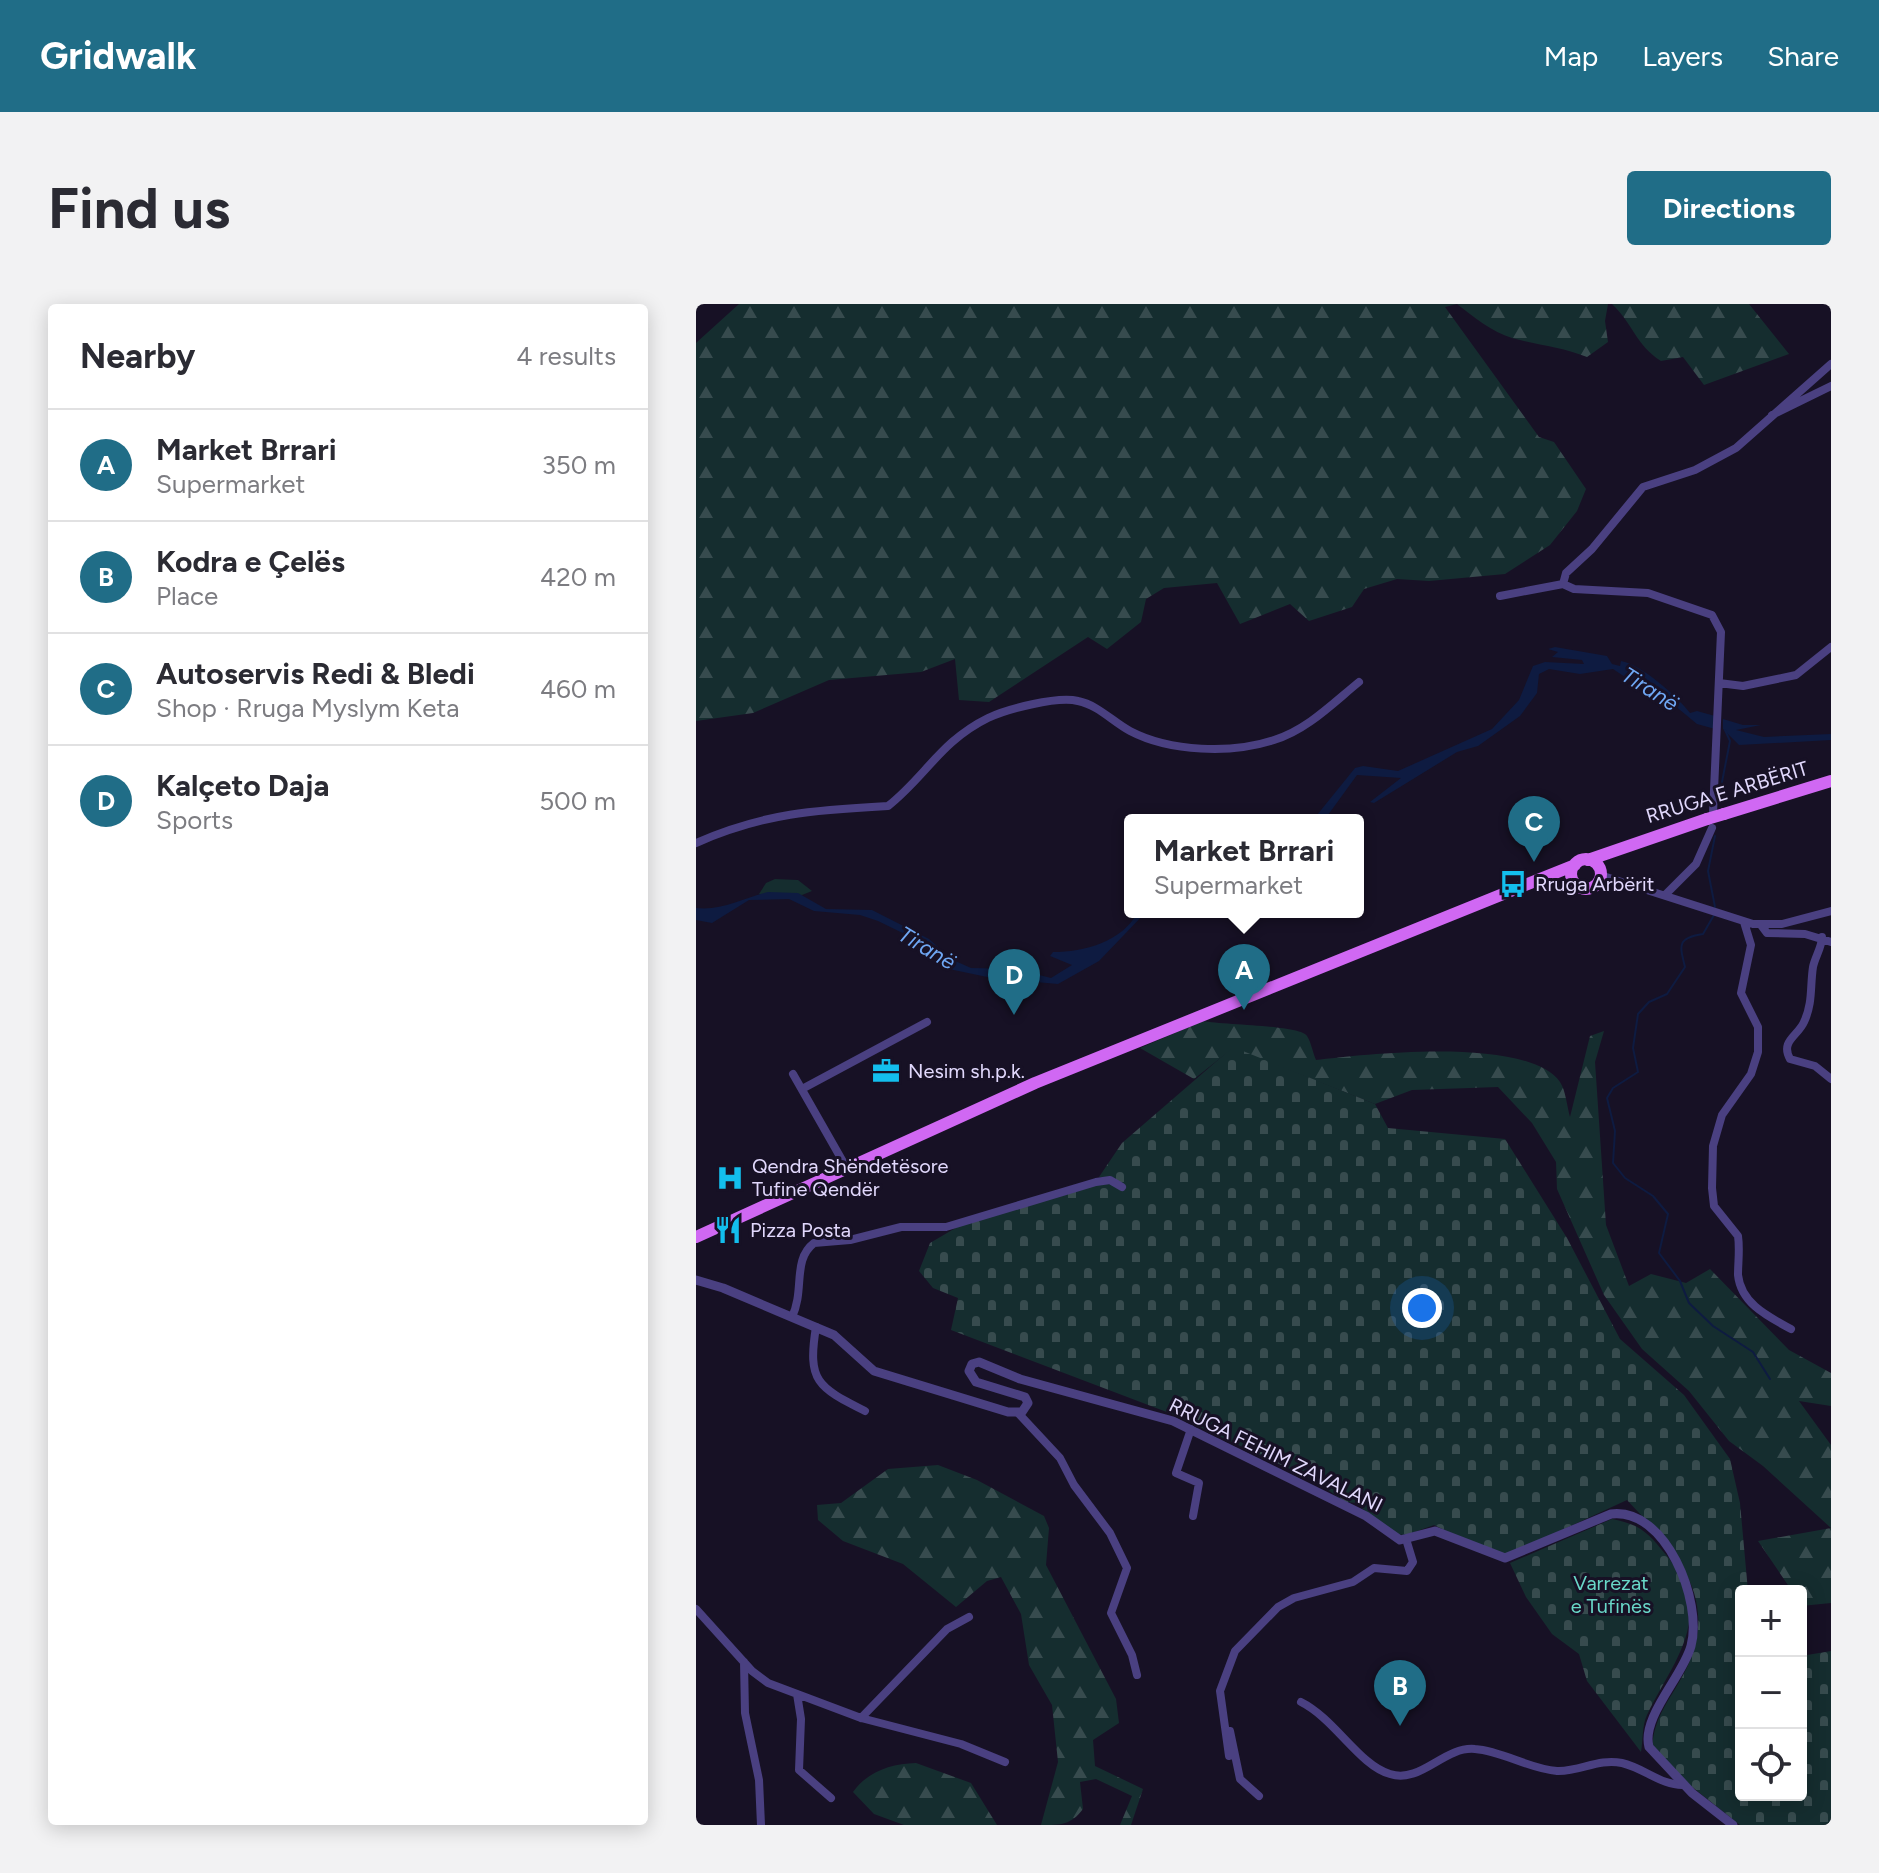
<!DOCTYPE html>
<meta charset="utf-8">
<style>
:root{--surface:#fff;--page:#f2f2f3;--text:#2b2b33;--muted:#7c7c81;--line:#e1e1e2;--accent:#206d87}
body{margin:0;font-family:Figtree,sans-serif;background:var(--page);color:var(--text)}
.controls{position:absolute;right:24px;bottom:24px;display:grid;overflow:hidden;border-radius:8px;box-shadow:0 4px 20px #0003}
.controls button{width:72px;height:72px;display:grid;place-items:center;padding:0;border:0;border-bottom:2px solid var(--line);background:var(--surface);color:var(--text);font:40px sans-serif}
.you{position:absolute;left:726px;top:1004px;width:28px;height:28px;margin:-20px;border:6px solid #fff;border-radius:50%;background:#1a73e8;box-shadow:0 0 0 12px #1a73e833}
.badge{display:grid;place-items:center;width:52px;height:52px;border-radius:50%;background:var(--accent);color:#fff;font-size:26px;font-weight:700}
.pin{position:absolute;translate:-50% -66px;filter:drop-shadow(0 2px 4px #0008)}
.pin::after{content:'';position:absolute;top:42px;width:28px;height:24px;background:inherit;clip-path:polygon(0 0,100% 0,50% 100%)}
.popup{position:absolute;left:428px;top:510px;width:240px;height:104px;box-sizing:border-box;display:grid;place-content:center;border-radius:8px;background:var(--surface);filter:drop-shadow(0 2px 6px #0005);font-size:26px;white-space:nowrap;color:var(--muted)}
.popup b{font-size:30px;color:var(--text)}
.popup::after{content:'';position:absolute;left:50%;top:100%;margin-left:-16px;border:16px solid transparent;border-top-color:var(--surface)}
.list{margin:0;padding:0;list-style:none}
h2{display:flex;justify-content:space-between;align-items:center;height:104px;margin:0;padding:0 32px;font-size:34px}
h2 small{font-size:26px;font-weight:400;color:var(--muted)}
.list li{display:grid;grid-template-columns:52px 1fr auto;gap:24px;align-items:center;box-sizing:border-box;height:112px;padding:0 32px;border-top:2px solid var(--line)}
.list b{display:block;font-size:30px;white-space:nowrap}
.list p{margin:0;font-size:26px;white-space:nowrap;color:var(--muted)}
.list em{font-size:26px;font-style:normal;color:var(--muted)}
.icon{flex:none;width:44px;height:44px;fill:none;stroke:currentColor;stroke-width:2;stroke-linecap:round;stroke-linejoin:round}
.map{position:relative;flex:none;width:1135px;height:1521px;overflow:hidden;border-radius:8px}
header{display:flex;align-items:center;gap:48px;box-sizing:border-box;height:112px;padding:0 40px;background:var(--accent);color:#fff}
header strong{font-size:38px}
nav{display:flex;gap:44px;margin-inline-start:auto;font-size:28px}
.intro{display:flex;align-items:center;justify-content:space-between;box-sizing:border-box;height:192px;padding:0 48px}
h1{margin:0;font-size:56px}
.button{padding:20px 36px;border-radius:8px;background:var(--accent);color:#fff;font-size:28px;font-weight:700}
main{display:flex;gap:48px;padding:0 48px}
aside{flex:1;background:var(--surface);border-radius:8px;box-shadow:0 4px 20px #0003}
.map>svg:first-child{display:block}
.green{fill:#152d2f}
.forest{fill:url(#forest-firs)}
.cemetery{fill:url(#cemetery-stones)}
.water{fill:#0e1b41}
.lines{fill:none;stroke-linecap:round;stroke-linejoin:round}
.stream{stroke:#0e1b41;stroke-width:2}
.minor{stroke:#4a4081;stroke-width:8}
.tertiary{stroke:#4a4081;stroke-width:9}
.primary{stroke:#d068f3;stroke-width:12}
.primary-bridge{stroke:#d068f3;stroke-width:12}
.labels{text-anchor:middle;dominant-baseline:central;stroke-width:6;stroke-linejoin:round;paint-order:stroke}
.street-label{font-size:20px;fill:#e1d8fc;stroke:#171125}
.poi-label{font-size:20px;fill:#e1d8fc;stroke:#171125;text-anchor:start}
.park-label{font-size:20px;fill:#69d7c8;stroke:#171125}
.water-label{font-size:22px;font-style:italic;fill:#6fa7f4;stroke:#171125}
</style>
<header>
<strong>Gridwalk</strong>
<nav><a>Map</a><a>Layers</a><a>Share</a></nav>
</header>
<div class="intro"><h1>Find us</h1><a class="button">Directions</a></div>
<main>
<aside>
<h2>Nearby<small>4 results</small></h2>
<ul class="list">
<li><span class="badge">A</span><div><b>Market Brrari</b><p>Supermarket</p></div><em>350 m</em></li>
<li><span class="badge">B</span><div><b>Kodra e Çelës</b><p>Place</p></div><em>420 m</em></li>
<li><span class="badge">C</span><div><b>Autoservis Redi &amp; Bledi</b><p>Shop · Rruga Myslym Keta</p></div><em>460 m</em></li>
<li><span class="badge">D</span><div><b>Kalçeto Daja</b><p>Sports</p></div><em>500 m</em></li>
</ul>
</aside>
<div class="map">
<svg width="1135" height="1521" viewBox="0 0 1135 1521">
<defs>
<pattern id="forest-firs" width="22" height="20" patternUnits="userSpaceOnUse" patternTransform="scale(2)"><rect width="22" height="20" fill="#152d2f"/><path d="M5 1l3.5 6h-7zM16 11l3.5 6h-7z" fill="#374b4e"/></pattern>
<pattern id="cemetery-stones" width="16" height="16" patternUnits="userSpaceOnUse" patternTransform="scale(2)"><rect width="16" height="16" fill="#152d2f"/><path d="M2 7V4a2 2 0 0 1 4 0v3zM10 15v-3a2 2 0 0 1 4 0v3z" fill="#374b4e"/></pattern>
</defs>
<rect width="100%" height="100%" fill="#171125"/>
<path class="green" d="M79,575L102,576L116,587L106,591L63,590L70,579Z"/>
<path class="forest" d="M43,0H761L749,3L843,133L858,138L890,185L881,207L854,241L809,270L733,277L701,275L668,285L656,303L613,317L594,300L544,320L521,279L468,284L450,295L445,318L411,345L392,333L293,398L263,396L259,355L225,368L133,376L57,409L0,417V39Z
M761,0H912L909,17L912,38L891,53C867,43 842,41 816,34C796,28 778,13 761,0Z
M916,0H1053L1093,50L1008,81L987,53L965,57C940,41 937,20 916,0Z
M507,717C526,721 604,721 611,732C615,738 617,749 620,756C671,750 831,732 864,778C870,787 871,803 874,813L894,732L908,727L899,758L910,921L933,982L955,970L990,979L1014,965L1093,1046L1135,1069V1102L1103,1097L1135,1141V1299L1105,1302V1287H1096L1062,1237L1135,1224L1067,1162L1033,1137L993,1087L946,1045L908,991L861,885L860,858L836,819L802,783L716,786L679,800L537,744L498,775L444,744Z
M242,1161L281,1176L348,1212L353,1224L350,1261L420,1395L423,1419L397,1436L399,1462L447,1485L435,1521H424L436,1492L400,1475L384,1478L387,1505C375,1521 365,1521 345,1521L362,1458L356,1401L333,1361L325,1310L305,1273L291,1277L260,1303L207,1260L147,1237L122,1216L121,1201L145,1199L192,1165Z
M220,1459L275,1479L301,1521H208L178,1510L157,1488C172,1467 195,1460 220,1459Z"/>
<path class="cemetery" d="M537,743L679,800L692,824L809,835L871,934L924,1035L988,1091L1034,1155L1044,1199L1052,1287H1045V1491H1105V1352L1135,1347V1521H1044L995,1482L956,1443C959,1407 979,1391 993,1359C1023,1289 975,1243 931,1196L814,1250L791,1247L738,1221L710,1231L697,1230L660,1199L650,1198L615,1175L476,1110L255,1026L262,994L237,984L223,967L234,939L263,922L415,873H403L426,839Z
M916,1215C946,1221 952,1229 971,1252C1021,1312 977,1357 951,1411C946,1421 947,1437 945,1448L891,1377L883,1350L856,1330L830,1293L814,1259Z"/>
<path class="water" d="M859,343L911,352L916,360L924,362L925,357C945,360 982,393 994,409L1001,407L1019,412V425L1001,420L972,396L950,387L917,365L884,370L853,365L843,370L841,389L824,412L782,442L761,448L678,499L674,498L705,474L661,471L632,511L610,516L621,511L659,464L667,462L702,467L796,425L823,396L837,362L849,358L888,360L886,356L856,353L862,348L852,345Z
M1027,415L1047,421H1065L1040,426L1068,433L1135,430V436L1043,441L1027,425Z
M72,588L102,589L130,605L176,606L233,635L257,656L275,664L320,665L355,674L376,661L354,652L357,648C388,648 426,638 442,608H450L403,657L362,680L296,674L253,665L225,638L182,617L164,611L118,607L93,595L53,596L16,619L0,616V604C26,607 48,594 72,588Z"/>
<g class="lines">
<path class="stream" d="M1026,478L1034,437L1029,426
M1019,532L1012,567L1019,603
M1018,611L1007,630C980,634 984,642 989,663L971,690L953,698L942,710L937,744L942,768L917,784L911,794L919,827L917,859L929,874L957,892L972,910L963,949L984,977L993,999L1017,1022L1057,1048L1074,1075"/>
<path class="minor" d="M1076,111L1135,82
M867,280L870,269L896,245L947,183L999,166L1040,144L1135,60
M804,292L867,280L878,285L952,289L1016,311L1025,328L1017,509
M1023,379L1047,382L1100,371L1135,343
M0,539C68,509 119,506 192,502C229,473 245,437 292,414C311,405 361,392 382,397C402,401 417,418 434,427C474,448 536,450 578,436C611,426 637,399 663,378
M904,571L1057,620H1086L1135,607
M900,581L914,577
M970,590L1000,560L1016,524
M1048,618L1055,641L1045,689L1062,723V748L1055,770L1026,811L1017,842L1016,884L1018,902L1042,932C1044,945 1042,958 1042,971C1045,1000 1073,1013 1095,1025
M1065,621L1071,629L1109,630L1135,638
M1126,633C1126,643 1119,653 1117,663C1114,682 1117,699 1108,718C1102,732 1084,737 1094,755L1119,762L1135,775
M97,770L150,863
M106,785L231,718
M96,1013C109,986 96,956 118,939L154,936L205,923H250L400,878L414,876L426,883
M120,1023C111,1078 122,1083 169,1107
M323,1110L364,1154L378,1181L414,1229L431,1264L415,1309L436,1351L441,1371
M495,1125L480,1169L503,1179L497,1212
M0,1305L56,1367L72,1379L165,1414L265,1440L309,1458
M48,1358L49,1409L63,1476L65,1521
M101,1390L105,1415L103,1466L135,1494
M605,1398C639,1415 663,1461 694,1470C725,1480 748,1442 779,1445C807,1447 833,1465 861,1467C884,1468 902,1454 926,1459C948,1464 966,1482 988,1481
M165,1414L251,1325L273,1313
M534,1427L544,1475L563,1492
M533,1452L524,1387L539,1347L582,1303L598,1294L657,1278L678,1264L711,1267L717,1258L710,1235"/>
<path class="tertiary" d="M0,976L27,984L138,1031L178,1067L312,1108H326L332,1099L329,1093L280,1078L273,1067L276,1060L283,1058L324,1075L477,1117L670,1212L704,1236L739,1227L809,1254L915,1210C970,1203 1007,1298 995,1342C987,1372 945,1413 953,1443L996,1489L1037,1521"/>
<path class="primary" d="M1028,510L1135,477
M875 570a15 15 0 1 1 30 0a15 15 0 1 1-30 0Z
M892,556L1011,515
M0,933L339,779L879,561"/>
<path class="primary-bridge" d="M1011,515L1028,510"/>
</g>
<defs>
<g id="bus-bare" transform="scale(2.16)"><path d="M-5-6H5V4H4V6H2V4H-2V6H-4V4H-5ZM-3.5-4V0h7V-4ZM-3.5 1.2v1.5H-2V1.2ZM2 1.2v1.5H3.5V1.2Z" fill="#13beed" stroke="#171125" stroke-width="2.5" paint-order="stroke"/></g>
<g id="office-bare" transform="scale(2.16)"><path d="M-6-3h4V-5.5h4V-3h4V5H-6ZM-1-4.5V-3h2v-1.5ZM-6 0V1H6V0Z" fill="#13beed" stroke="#171125" stroke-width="2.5" paint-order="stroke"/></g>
<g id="hospital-bare" transform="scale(2.16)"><path d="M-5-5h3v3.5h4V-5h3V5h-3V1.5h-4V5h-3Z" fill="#13beed" stroke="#171125" stroke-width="2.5" paint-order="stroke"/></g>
<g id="restaurant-bare" transform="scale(2.16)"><path d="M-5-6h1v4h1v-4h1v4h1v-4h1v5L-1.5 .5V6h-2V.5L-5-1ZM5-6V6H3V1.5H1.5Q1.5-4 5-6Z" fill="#13beed" stroke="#171125" stroke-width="2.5" paint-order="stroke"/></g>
</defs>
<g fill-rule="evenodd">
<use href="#bus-bare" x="817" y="580"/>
<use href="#office-bare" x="190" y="767"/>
<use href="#hospital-bare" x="34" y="874"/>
<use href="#restaurant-bare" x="32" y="926"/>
</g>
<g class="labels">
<g class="street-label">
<text transform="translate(1031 488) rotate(-17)">RRUGA E ARBËRIT</text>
<text transform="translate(580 1151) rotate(26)">RRUGA FEHIM ZAVALANI</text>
</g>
<g class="poi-label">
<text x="839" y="580">Rruga Arbërit</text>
<text x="212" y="767">Nesim sh.p.k.</text>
<text x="56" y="862">Qendra Shëndetësore<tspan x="56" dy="23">Tufine Qendër</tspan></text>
<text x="54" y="926">Pizza Posta</text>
</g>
<g class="park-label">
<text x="915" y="1279">Varrezat<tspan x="915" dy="23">e Tufinës</tspan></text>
</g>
<g class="water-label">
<text transform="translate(954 385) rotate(32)">Tiranë</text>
<text transform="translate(231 644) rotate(31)">Tiranë</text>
</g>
</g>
</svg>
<div class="controls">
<button>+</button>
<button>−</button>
<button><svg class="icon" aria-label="locate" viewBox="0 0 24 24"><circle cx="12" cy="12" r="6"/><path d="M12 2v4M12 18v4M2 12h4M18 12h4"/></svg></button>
</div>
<div class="you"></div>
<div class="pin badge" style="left:548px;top:706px">A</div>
<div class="popup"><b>Market Brrari</b>Supermarket</div>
<div class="pin badge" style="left:704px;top:1422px">B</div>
<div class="pin badge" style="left:838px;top:558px">C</div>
<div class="pin badge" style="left:318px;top:711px">D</div>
</div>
</main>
